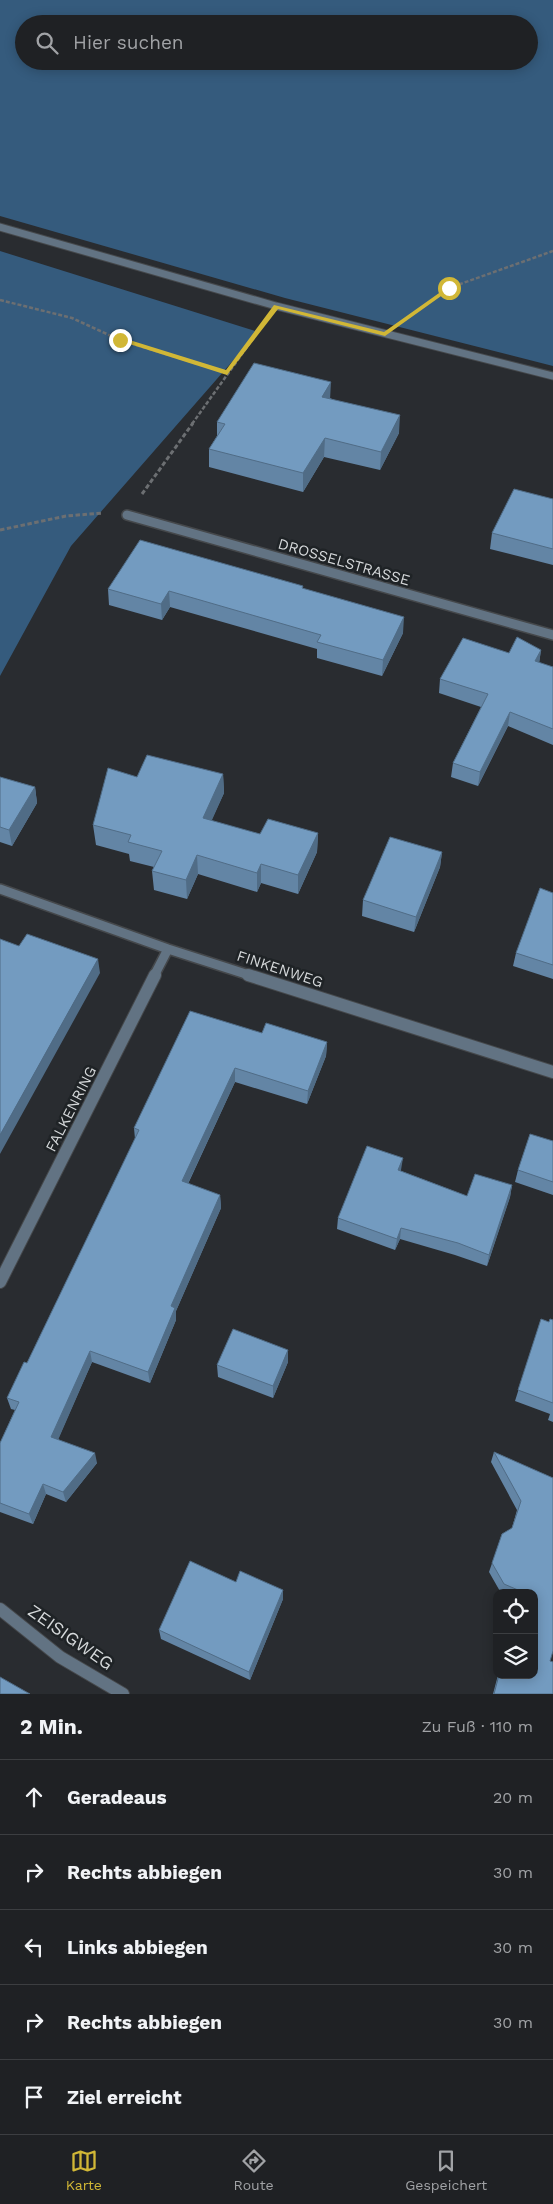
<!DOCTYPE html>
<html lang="de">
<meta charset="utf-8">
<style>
:root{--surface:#1f2124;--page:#2c2e31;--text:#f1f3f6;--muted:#a1a3a6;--line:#3c3e41;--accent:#d1b736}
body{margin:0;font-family:"Work Sans",sans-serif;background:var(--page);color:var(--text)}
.controls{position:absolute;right:15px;bottom:15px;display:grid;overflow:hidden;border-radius:10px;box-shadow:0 2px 12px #0003}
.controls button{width:45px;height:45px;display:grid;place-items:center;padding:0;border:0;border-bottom:1px solid var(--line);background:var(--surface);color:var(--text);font:25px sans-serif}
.stop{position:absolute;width:15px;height:15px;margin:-11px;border:4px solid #d1b736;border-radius:50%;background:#fff}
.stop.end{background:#d1b736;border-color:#fff;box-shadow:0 1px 5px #0008}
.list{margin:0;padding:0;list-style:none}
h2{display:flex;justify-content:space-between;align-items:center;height:65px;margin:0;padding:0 20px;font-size:21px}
h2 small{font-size:16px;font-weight:400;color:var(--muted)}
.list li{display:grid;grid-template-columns:32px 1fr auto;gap:15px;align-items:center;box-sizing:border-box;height:75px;padding:0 20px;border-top:1px solid var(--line)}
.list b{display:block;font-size:19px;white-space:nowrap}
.list em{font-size:16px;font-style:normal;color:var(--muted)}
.icon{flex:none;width:28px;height:28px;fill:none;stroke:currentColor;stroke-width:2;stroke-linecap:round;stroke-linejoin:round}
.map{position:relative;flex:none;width:553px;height:1694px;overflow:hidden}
.search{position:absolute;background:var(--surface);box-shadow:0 2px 12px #0003;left:15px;right:15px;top:15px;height:55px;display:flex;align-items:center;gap:12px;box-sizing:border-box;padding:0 18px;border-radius:28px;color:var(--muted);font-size:19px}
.sheet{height:440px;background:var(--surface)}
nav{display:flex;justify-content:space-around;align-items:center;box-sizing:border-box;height:70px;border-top:1px solid var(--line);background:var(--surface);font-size:14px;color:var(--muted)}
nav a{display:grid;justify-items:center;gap:2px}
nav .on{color:var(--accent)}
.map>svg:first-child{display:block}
.forest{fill:#355b7d;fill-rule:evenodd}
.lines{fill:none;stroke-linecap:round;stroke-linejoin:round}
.minor-far1-casing{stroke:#45484b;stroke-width:12}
.minor-casing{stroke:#45484b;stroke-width:14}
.tertiary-casing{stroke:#45484b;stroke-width:9}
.path-far1{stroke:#6c6f72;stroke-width:2.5;stroke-dasharray:4 2;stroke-linecap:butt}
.path{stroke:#6c6f72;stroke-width:3;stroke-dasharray:4.5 2.5;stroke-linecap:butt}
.minor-far1{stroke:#627383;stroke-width:9}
.minor{stroke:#627383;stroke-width:12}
.tertiary{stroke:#627383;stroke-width:7}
.wall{fill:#6385a5}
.shaded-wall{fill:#506c86}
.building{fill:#739bc0;stroke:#506c86}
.route{fill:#d1b736}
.labels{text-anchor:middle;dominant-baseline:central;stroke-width:5;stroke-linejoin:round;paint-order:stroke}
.street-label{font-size:15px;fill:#d5d8da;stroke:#1f2326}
.near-street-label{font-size:18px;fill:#d5d8da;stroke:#1f2326}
</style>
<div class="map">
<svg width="553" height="1694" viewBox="0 0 553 1694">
<rect width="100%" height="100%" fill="#292c30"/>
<path class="forest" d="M0,0H553V366L285,298L0,216ZM24,24H529V61H24Z
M0,251L258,332L71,546L0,676Z"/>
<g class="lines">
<g class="minor-far1-casing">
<path id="minor-far1" d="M127,515L553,635
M0,889L168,949L252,976
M154,976L168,949"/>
</g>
<g class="minor-casing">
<path id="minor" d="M248,975L553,1072
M0,1282L155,975
M0,1609L60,1657L123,1694"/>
</g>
<g class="tertiary-casing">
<path id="tertiary" d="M0,227L276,306L553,376"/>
</g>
<path class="path-far1" d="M0,300L72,318L120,340L227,373
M409,317L449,288L553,251
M192,424L262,326"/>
<path class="path" d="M142,494L193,423
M0,530L66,516L103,513"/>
<use href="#minor-far1" class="minor-far1"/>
<use href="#minor" class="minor"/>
<use href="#tertiary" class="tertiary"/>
</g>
<path class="wall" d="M330,398L399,433L380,470L324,457L303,492L209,467V449L217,436V422Z
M553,499V565L490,549L492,533Z
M303,586V589L403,633L382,676L317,658V649L170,607L162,620L109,605L108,589Z
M541,650L539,663L553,667V745L508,726L478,786L451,777L453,763L481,707L439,693L440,679L509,653Z
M223,774L224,793L211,821L260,834L318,833L317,852L298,894L261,883L257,892L198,874L187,899L154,890L152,871L154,867L130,861L129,854L96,845L93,825L137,777Z
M0,777L35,787L37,803L12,846L0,842Z
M442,852L440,867L414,932L362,916L363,900Z
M553,893V979L513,966L516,953Z
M262,1033L327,1042L326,1056L307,1104L235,1082L188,1184L220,1195L221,1208L176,1311V1320L150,1383L92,1362L58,1439L97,1463L66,1502L46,1494L33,1524L0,1512V1443L15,1410L11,1409L7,1398L27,1363L135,1139L134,1128Z
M553,1141V1195L515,1182L518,1170Z
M401,1170V1171L467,1196L512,1185L510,1197L487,1266L455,1255L400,1239L395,1250L337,1229L338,1218Z
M541,1319L549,1322L550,1319L553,1320V1422L548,1420L550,1414L515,1401Z
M288,1362L273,1398L218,1377L217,1365Z
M494,1452L553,1478L550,1661L553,1694H493L498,1675H534V1593H501L489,1572L502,1534L512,1528L517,1510L491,1462Z
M236,1582L283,1590V1599L250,1680L161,1639L159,1630Z"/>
<path class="shaded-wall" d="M331,382L330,400L322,397Z
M400,415L399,433L380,470L381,452Z
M325,438L324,457L303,492V473Z
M169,591L170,607L162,620L161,604Z
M404,617L403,633L382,676L383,660Z
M541,650L539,664L535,661Z
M510,712L508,726L478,786L480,772Z
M223,774L224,793L204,838L203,818Z
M35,787L37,803L12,846L9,830Z
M318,833L317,852L298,894V875Z
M442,852L440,867L414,932L416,917Z
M197,855L198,874L187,899L186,880Z
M261,864V883L257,892V873Z
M98,959L100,973L0,1154V1135Z
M327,1042L326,1056L307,1104L308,1091Z
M235,1068V1082L183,1194L182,1181Z
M403,1158L401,1170L396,1182L398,1170Z
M512,1185L510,1197L487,1266L489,1255Z
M220,1195L221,1208L176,1311V1320L150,1383L148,1372L171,1306Z
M401,1228L400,1239L395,1250L397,1239Z
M288,1350V1362L273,1398V1386Z
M90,1351L92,1362L55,1447L51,1437Z
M95,1453L97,1463L66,1502L63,1492Z
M43,1484L46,1494L33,1524L29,1514Z
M283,1590V1599L250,1680L249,1672Z"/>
<path class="building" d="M254,363L331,382L322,397L400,415L381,452L325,438L303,473L209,449L225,424L217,422Z
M514,489L553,499V549L492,533Z
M140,540L303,586L302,588L404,617L383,660L317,642L321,635L169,591L161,604L108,589Z
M517,637L541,650L535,661L553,667V729L510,712L480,772L453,763L488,694L440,679L463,638L509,653Z
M147,755L223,774L203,818L260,834L268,819L318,833L298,875L261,864L257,873L197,855L186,880L152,871L162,851L128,842L131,835L93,825L108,768L137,777Z
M0,777L35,787L9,830L0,827Z
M390,837L442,852L416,917L363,900Z
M540,888L553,893V965L516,953Z
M27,934L98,959L0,1135V939L19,946Z
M190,1011L262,1033L266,1023L327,1042L308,1091L235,1068L182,1181L220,1195L171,1306L175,1308L148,1372L90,1351L51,1437L95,1453L63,1492L43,1484L29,1514L0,1503V1443L19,1402L7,1398L24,1362L27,1363L139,1130L134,1128Z
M530,1134L553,1141V1182L518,1170Z
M367,1146L403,1158L398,1170L467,1196L475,1174L512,1185L489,1255L458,1243L401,1228L397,1239L338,1218Z
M541,1319L549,1322L550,1319L553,1320V1403L518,1390Z
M233,1329L288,1350L273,1386L217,1365Z
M494,1452L553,1478V1651L550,1661L553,1662V1694H494L499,1675H534V1593H525L504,1584L492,1563L502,1534L512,1528L521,1501Z
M190,1561L236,1582L240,1571L283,1590L249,1672L159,1630Z
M0,1677L30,1694H0Z"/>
<path class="route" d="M449,286L451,289L385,336L278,309L227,375L117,340L123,338L226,370L274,305L384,332Z"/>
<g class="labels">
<g class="street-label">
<text transform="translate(344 562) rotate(16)">DROSSELSTRASSE</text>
<text transform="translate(280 969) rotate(18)">FINKENWEG</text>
<text transform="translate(71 1109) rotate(-63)">FALKENRING</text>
</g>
<g class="near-street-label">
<text transform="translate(71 1637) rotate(35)">ZEISIGWEG</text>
</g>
</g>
</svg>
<div class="controls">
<button><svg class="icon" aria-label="locate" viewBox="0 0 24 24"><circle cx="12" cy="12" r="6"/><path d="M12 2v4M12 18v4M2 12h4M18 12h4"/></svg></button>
<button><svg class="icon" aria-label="layers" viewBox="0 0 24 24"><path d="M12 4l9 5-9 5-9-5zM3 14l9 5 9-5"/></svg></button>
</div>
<div class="stop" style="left:449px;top:288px"></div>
<div class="stop end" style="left:120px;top:340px"></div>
<div class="search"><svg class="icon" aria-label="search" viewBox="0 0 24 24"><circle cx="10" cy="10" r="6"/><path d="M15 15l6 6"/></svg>Hier suchen</div>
</div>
<section class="sheet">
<h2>2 Min.<small>Zu Fuß · 110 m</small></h2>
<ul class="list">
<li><svg class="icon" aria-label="ahead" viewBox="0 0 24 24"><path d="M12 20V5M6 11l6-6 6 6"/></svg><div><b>Geradeaus</b></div><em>20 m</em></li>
<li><svg class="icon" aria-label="right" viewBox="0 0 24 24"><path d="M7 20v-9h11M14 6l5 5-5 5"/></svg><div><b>Rechts abbiegen</b></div><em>30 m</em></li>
<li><svg class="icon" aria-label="left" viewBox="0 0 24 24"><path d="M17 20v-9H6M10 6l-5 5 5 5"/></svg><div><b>Links abbiegen</b></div><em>30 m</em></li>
<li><svg class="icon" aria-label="right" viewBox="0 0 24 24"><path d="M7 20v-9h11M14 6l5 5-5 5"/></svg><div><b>Rechts abbiegen</b></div><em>30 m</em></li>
<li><svg class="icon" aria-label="arrive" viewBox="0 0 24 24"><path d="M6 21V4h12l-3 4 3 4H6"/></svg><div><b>Ziel erreicht</b></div></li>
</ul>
</section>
<nav>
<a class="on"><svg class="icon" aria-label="map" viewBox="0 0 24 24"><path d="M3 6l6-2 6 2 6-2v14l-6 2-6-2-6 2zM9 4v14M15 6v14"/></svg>Karte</a>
<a><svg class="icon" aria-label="directions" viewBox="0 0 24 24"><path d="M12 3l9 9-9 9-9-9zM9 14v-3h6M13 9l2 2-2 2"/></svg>Route</a>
<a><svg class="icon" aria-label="saved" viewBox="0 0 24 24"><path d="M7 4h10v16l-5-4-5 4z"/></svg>Gespeichert</a>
</nav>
